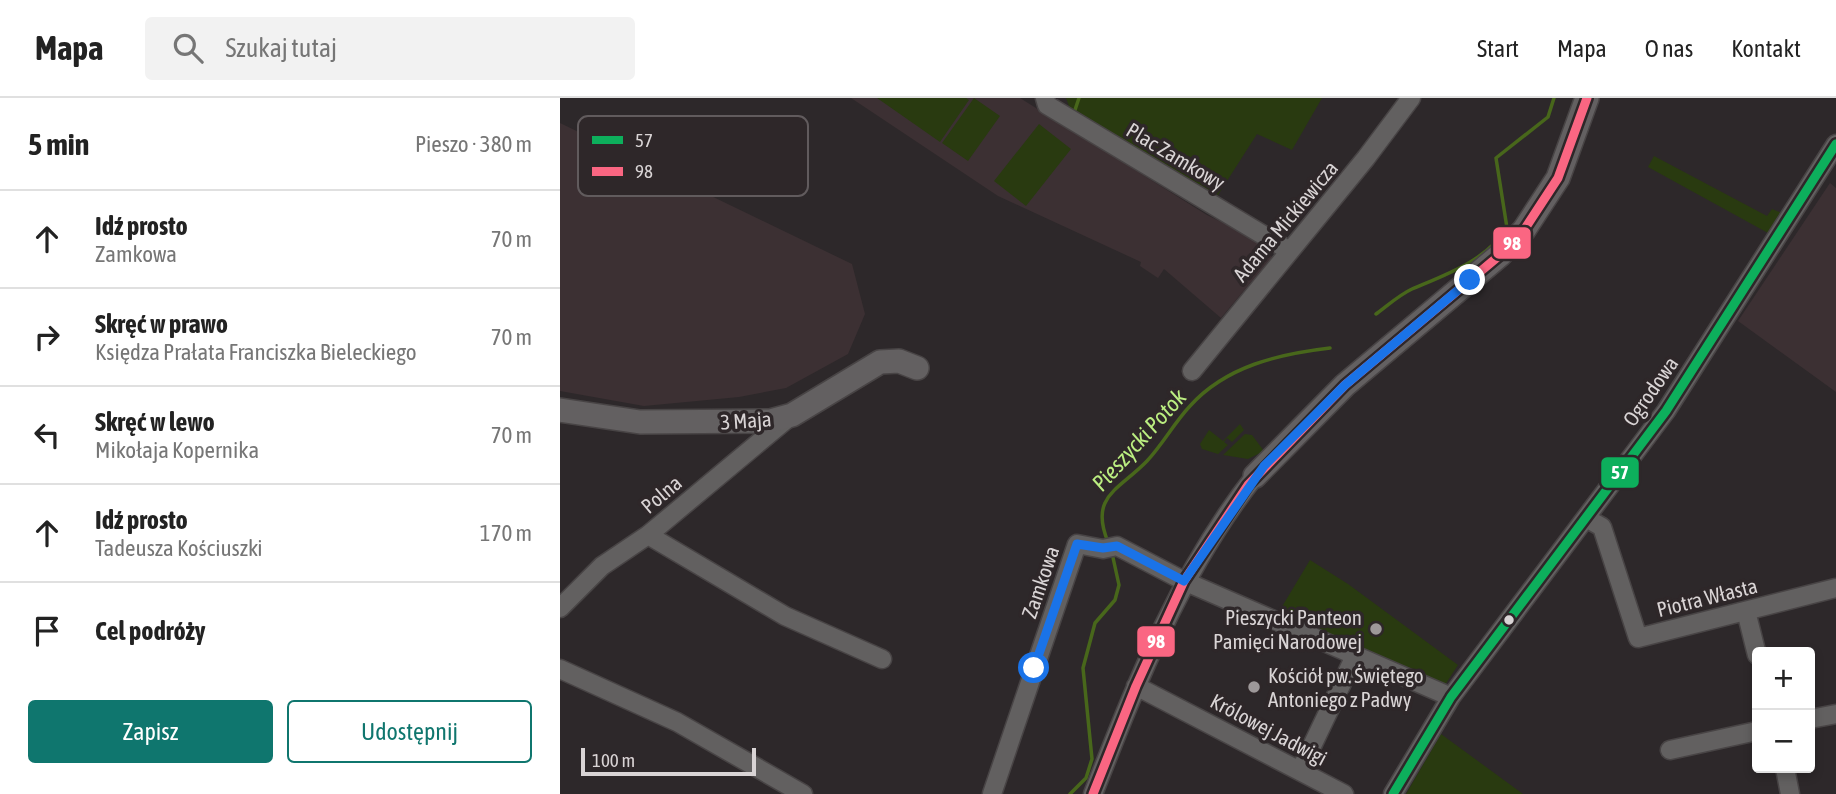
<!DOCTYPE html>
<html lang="pl">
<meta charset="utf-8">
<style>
:root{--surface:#fff;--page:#f2f2f2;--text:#222;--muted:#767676;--line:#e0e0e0;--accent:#0f766e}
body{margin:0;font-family:"Asap Condensed",sans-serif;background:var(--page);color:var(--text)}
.controls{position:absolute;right:21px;bottom:21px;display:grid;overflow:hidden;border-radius:7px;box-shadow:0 4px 10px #0003}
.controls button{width:63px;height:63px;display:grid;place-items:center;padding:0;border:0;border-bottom:2px solid var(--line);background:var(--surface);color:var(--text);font:35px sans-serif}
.scale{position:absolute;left:21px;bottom:18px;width:175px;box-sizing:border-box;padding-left:7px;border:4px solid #d9d4d5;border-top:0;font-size:19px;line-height:24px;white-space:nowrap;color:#d9d4d5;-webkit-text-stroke:5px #2e2729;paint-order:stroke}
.stop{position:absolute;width:21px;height:21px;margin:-16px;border:5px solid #1a73e8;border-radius:50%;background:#fff}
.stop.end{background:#1a73e8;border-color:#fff;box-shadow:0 2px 7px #0008}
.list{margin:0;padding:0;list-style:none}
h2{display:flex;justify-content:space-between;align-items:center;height:91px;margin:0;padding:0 28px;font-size:30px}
h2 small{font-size:23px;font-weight:400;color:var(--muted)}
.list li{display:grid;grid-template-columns:46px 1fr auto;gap:21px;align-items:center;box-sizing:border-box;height:98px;padding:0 28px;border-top:2px solid var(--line)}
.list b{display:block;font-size:26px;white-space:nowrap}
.list p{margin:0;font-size:23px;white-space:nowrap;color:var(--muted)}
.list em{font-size:23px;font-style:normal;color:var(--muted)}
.actions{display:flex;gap:14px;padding:21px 28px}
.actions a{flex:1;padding:16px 0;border:2px solid var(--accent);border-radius:7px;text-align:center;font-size:24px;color:var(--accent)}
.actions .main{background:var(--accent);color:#fff}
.icon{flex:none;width:38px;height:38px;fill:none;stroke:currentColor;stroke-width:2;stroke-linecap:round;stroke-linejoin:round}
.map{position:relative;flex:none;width:1276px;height:696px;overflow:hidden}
header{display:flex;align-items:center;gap:42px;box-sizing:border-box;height:98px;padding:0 35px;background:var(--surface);border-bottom:2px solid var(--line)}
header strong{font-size:33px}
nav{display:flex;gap:38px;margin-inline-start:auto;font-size:24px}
.search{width:490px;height:63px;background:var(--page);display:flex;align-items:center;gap:18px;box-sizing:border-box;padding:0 24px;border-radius:7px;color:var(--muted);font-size:26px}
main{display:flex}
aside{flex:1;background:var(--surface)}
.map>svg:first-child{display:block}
.built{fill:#3c3033}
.green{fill:#293a10}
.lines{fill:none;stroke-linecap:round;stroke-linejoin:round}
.stream{stroke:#48671b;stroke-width:3.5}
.minor-casing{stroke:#484445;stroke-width:21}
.major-casing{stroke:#484445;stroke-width:26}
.minor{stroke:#626060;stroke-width:18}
.major{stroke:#636061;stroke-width:23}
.bus-1-casing{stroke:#2e2729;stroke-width:14}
.bus-2-casing{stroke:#2e2729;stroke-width:14}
.bus-1{stroke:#0daf5c;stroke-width:9}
.bus-2{stroke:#fa6682;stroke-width:9}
.route{stroke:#1a73e8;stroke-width:9}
.bus-dot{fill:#d9d4d5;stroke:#2e2729;stroke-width:2.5}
.poi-dot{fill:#9d9899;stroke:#2e2729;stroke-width:2.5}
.labels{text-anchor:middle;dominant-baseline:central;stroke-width:7;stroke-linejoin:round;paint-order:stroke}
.street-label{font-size:21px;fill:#d9d4d5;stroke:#2e2729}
.poi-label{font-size:21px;fill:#d9d4d5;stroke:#2e2729;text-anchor:end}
.water-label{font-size:23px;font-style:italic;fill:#bbee81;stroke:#2e2729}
.key{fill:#2e2729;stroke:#615b5d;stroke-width:2}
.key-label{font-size:19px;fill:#d9d4d5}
.line-badge{stroke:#2e2729;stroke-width:2.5}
.badge-label{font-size:19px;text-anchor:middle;font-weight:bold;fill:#fff}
</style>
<header>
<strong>Mapa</strong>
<div class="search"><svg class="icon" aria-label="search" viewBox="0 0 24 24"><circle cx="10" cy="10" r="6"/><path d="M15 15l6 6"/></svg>Szukaj tutaj</div>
<nav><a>Start</a><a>Mapa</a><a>O nas</a><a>Kontakt</a></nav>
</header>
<main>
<aside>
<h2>5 min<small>Pieszo · 380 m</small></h2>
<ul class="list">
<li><svg class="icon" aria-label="ahead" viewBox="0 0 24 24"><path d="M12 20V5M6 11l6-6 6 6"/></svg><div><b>Idź prosto</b><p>Zamkowa</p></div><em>70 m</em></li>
<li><svg class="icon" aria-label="right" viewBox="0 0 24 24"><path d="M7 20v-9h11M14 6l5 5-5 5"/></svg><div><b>Skręć w prawo</b><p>Księdza Prałata Franciszka Bieleckiego</p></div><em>70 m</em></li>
<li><svg class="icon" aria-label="left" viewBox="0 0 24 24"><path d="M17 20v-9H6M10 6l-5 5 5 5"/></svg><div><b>Skręć w lewo</b><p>Mikołaja Kopernika</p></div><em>70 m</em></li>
<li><svg class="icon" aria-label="ahead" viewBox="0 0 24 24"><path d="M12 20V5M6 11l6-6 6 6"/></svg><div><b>Idź prosto</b><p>Tadeusza Kościuszki</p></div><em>170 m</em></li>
<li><svg class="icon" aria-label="arrive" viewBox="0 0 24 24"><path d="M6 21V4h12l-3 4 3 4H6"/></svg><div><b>Cel podróży</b></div></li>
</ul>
<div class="actions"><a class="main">Zapisz</a><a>Udostępnij</a></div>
</aside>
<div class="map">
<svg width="1276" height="696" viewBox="0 0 1276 696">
<rect width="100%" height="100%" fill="#2d282a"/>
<path class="built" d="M291,0H460L647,117L690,138L712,159L661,220L604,171L598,180L580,168L581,164L438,98Z
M0,25L292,166L305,216L288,256L226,290L179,299L84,308L0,293Z
M1270,85L1276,90V294L1178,223Z"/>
<path class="green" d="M317,0H406L409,2L380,44Z
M414,0L440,18L408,63L382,45Z
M506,0H762L732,52L697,36L658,97L525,21L509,8Z
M479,26L511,51L466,108L434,83Z
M1094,58L1207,118L1212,111L1222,115L1208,135L1088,69Z
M680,326L684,332L672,344L667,340L664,344L668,347L658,356L642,351L640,346L649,332L663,343Z
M685,336L692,337L704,353L688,361L663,357Z
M750,462L788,486L898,567L883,590L717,517Z
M881,636L963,696H846Z"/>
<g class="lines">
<path class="stream" d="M513,18L519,0
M816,216C827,208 839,197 852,191C885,177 926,163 947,130L936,60L988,19L994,0
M548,444C529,398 559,392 587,363C603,346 614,325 630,308C666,268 719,256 770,250
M510,696L526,680L532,661L523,570L535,525L555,502L559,487L552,455"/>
<g class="minor-casing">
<path id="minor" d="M485,0L487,7L728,152
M632,273L806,60L851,0
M1026,420L1042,429L1078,540L1276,490
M88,437L225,518L322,561
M0,510L42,468L88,437L227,321
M1186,513L1197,557
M0,571L117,624L243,696
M576,588L784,696
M1250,621L1276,616
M1110,652L1197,633
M1225,670L1230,696
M740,673L795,558
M432,696L517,446L543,451L557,448L624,483L891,599
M533,696C577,584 620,473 695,378
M833,696L891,599L1106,313L1276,46"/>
</g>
<g class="major-casing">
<path id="major" d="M0,312L80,324L210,323L232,317L320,264L339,263L357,270
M695,378L785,287L940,157L964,132L998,80L1027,0"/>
</g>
<use href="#minor" class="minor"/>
<use href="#major" class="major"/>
<g class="bus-1-casing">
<path id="bus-1" d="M833,696L891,599L1106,313L1276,46"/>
</g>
<g class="bus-2-casing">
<path id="bus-2" d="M533,696L576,588L624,483L688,387L785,287L940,157L964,132L998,80L1027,0"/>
</g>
<use href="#bus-1" class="bus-1"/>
<use href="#bus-2" class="bus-2"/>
</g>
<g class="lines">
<path class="route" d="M474,570L517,446L543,450L557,448L624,483L704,368L785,287L910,182"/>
</g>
<circle class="bus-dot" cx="949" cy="522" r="6"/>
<g class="poi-dot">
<circle cx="816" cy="531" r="7"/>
<circle cx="694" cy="589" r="7"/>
</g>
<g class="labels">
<g class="street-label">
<text transform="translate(616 58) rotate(31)">Plac Zamkowy</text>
<text transform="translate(725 123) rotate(-50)">Adama Mickiewicza</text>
<text transform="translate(1090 293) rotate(-55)">Ogrodowa</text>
<text transform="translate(186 322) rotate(-4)">3 Maja</text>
<text transform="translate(101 396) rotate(-40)">Polna</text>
<text transform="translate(480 484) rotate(-71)">Zamkowa</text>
<text transform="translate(1147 499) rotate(-14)">Piotra Własta</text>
<text transform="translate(709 631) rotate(28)">Królowej Jadwigi</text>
</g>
<g class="poi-label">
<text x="802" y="519">Pieszycki Panteon<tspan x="802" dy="24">Pamięci Narodowej</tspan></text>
<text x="708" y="577" text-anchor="start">Kościół pw. Świętego<tspan x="708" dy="24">Antoniego z Padwy</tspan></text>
</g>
<g class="water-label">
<text transform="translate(579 342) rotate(-48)">Pieszycki Potok</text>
</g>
</g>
<rect x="18" y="18" width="230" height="80" rx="10" class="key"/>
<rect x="32" y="38" width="31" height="8" fill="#0daf5c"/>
<rect x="32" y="69" width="31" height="9" fill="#fa6682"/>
<g class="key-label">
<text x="75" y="49">57</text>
<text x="75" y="80">98</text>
</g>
<g class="line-badge">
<rect x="932" y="128" width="40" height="34" rx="7" fill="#fa6682"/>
<rect x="1040" y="358" width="40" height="33" rx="7" fill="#0daf5c"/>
<rect x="576" y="527" width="40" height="33" rx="7" fill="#fa6682"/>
</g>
<g class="badge-label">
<text x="952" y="152">98</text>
<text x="1060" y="381">57</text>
<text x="596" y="550">98</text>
</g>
</svg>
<div class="controls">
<button>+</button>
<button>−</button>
</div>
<div class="scale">100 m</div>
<div class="stop" style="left:474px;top:570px"></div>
<div class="stop end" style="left:910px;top:182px"></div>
</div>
</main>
